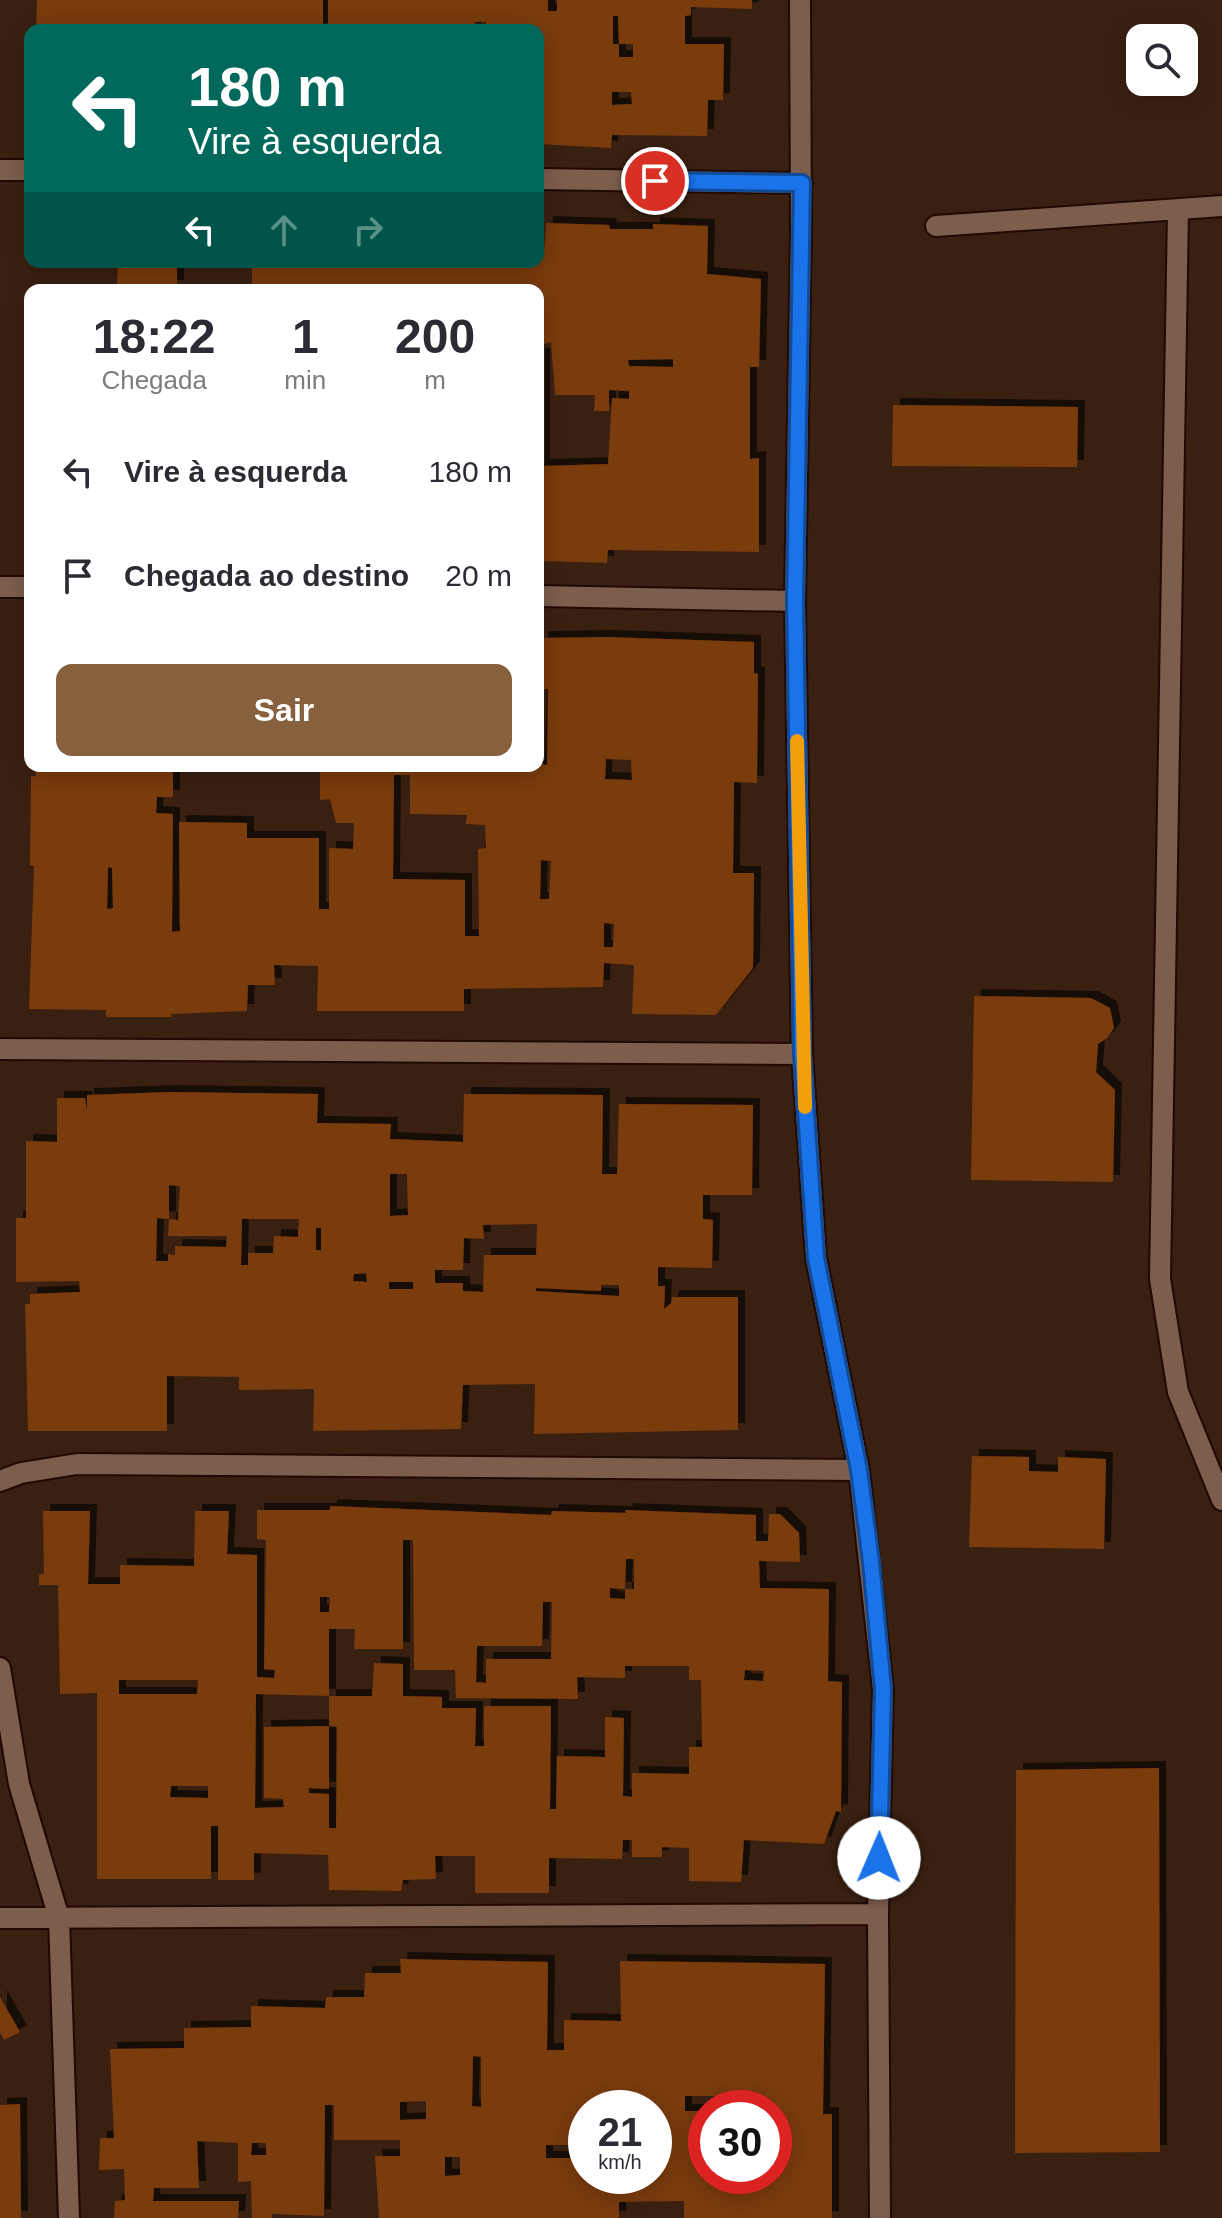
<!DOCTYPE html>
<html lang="pt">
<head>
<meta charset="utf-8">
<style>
	:root { --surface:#fff; --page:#f7f7f7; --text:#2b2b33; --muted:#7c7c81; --accent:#87603d }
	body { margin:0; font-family:Helvetica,sans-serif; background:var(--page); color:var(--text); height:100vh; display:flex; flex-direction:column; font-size:30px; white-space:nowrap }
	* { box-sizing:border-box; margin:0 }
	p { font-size:26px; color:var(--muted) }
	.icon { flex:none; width:44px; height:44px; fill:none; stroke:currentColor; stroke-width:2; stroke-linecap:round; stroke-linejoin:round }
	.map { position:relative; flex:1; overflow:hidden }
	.sheet { position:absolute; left:24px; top:284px; width:520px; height:488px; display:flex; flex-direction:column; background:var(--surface); border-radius:16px; box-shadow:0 4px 20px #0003 }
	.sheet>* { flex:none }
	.banner { position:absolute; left:24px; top:24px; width:520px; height:244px; border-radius:16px; box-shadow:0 4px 20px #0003; background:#00695c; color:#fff; overflow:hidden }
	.tools { position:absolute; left:1126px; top:24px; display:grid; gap:16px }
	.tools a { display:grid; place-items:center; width:72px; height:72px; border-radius:16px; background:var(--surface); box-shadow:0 4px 20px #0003; font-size:40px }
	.speed { position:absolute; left:568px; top:2090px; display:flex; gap:16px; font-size:40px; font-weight:700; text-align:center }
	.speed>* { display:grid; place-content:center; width:104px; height:104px; border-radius:50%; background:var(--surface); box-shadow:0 4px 20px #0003; line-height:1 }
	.speed small { font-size:20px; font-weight:400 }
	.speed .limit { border:12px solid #d22; background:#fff; color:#111 }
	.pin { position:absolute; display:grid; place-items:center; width:68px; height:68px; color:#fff; margin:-34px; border:4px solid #fff; border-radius:50%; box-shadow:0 2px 8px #0007 }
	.me { position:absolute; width:88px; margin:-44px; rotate:1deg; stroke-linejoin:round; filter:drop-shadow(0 0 6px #0008) }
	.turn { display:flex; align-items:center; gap:28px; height:168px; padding:0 32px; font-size:36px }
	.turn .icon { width:104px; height:104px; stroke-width:2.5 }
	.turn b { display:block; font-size:56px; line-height:68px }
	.lanes { display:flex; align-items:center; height:76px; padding:0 32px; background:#0003; justify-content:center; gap:40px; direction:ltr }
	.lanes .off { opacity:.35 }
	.eta { display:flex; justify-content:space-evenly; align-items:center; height:136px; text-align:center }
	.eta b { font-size:48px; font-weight:700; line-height:56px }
	.action { display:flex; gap:16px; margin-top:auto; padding:16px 32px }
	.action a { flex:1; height:92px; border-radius:16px; background:var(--accent); color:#fff; font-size:32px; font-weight:700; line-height:92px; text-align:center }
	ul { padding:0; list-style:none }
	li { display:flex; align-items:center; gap:24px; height:104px; padding:0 32px }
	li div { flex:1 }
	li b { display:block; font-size:30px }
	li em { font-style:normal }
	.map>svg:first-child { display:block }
	.building { fill:#7a3a0b; fill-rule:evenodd; filter:url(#shadow) }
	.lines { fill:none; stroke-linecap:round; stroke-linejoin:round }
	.minor-casing { stroke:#200900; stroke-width:24 }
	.minor { stroke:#7c5e4d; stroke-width:20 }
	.route-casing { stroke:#114b97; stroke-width:20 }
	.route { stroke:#1a73e8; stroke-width:14 }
	.slow { stroke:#f59e0b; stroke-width:14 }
</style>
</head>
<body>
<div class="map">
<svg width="1222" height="2218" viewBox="0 0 1222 2218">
	<defs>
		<filter id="shadow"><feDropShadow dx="7" dy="-7" stdDeviation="0" flood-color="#0009"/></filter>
	</defs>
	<rect width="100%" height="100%" fill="#3a2011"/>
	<path class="building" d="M 37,0 L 323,0 L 323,30 L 36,30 Z
		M 328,0 L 548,0 L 548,11 L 557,11 L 557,0 L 752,0 L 752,9 L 691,7 L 691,15 L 685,16 L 685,44 L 724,44 L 723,100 L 708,100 L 707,136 L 612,135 L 611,148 L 538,144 L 538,30 L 486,30 L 486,22 L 475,22 L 474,30 L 328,30 ZM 613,16 L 618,16 L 619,44 L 633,44 L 633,57 L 619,57 L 619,44 L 613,44 ZM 612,92 L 631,92 L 632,104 L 612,105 Z
		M 546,223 L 609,225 L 610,229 L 653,229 L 653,224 L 708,226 L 707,274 L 761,279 L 759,367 L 750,367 L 750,459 L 759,458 L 759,552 L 608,550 L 607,563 L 542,561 L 538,564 L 538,355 L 543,355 L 543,466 L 608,464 L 612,398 L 629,399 L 629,391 L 609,390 L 609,411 L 594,411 L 595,395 L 555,395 L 551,342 L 538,346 L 538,290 L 252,290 L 252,262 L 538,262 L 538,254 L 544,254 ZM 673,359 L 673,367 L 629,366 L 628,360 Z
		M 118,262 L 177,262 L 177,287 L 117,286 Z
		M 893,405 L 1078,407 L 1077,467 L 892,466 Z
		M 606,637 L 754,642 L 754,673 L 758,674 L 757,783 L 734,782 L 733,873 L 754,873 L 753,968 L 716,1015 L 632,1014 L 634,965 L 604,963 L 603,987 L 464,989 L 464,1011 L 317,1011 L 318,966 L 274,965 L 275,985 L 248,985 L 247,1011 L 171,1014 L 172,1017 L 106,1017 L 106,1010 L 29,1009 L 34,866 L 30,865 L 31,776 L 36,776 L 35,766 L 173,766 L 173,797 L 157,797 L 156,813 L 173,814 L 172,932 L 180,931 L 179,822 L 247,823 L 247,838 L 319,838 L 319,909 L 329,909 L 329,848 L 353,849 L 354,823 L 336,823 L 330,799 L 320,800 L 320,766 L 538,766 L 541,638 ZM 542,689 L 548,689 L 547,765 L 541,764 ZM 606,759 L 631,760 L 632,780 L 605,779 ZM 394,775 L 410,775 L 410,814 L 467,815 L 466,824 L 485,825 L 486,848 L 478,849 L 479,936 L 465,936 L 465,880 L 393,879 ZM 541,860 L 551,861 L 549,899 L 540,899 ZM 108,867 L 112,868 L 113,908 L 107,909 ZM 604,923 L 614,924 L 613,947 L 604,947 Z
		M 974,996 L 1091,998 L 1110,1008 L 1114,1028 L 1107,1038 L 1098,1044 L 1096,1072 L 1115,1090 L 1113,1182 L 971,1180 Z
		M 170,1092 L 318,1094 L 317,1123 L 391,1124 L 390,1139 L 463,1142 L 464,1094 L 603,1095 L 602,1174 L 617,1174 L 619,1104 L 753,1105 L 752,1195 L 703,1195 L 703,1219 L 713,1220 L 712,1268 L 658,1267 L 658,1286 L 665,1286 L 664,1309 L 671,1303 L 672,1297 L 738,1297 L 738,1430 L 534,1434 L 535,1384 L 463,1385 L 461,1429 L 313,1431 L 314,1389 L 239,1390 L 239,1377 L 167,1376 L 167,1431 L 28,1431 L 25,1304 L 30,1304 L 30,1294 L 80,1292 L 79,1281 L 16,1282 L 16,1218 L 26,1218 L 26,1141 L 57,1142 L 57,1098 L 85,1098 L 87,1111 L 87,1095 ZM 390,1174 L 407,1174 L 408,1215 L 390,1216 ZM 169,1185 L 180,1186 L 178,1220 L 169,1219 L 168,1236 L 227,1236 L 226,1247 L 175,1246 L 175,1255 L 168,1254 L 168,1261 L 156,1261 L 157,1218 L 169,1219 ZM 242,1219 L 299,1219 L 298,1237 L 274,1236 L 273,1253 L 248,1253 L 248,1265 L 241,1265 ZM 537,1224 L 536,1255 L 484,1255 L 483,1292 L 463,1291 L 463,1283 L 435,1283 L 435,1270 L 463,1270 L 464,1238 L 484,1239 L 483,1225 ZM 316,1228 L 321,1228 L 321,1250 L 316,1250 ZM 366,1273 L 367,1282 L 353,1281 L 354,1274 ZM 389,1282 L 413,1282 L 413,1289 L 389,1289 ZM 601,1285 L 619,1285 L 619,1296 L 536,1291 L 536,1288 L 601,1291 Z
		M 972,1456 L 1029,1457 L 1029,1471 L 1058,1472 L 1058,1457 L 1106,1459 L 1104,1549 L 969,1547 Z
		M 330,1506 L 551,1515 L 552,1511 L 626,1513 L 625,1510 L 756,1515 L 756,1541 L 768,1541 L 769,1514 L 780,1514 L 799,1533 L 800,1562 L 759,1561 L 760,1588 L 829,1589 L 828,1681 L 842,1682 L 841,1812 L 836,1811 L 824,1844 L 744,1840 L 741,1882 L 689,1881 L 689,1848 L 662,1847 L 662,1857 L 632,1857 L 632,1840 L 623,1840 L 622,1859 L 549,1858 L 549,1893 L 475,1893 L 475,1856 L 435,1856 L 436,1879 L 403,1880 L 401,1891 L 329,1890 L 328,1855 L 254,1853 L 254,1880 L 218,1880 L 218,1826 L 211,1826 L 211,1879 L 97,1879 L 97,1693 L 60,1694 L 58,1585 L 39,1585 L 39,1575 L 44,1574 L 43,1511 L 90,1511 L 88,1584 L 120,1584 L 120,1565 L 194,1566 L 195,1511 L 229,1511 L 227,1554 L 257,1555 L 257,1677 L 274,1678 L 275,1670 L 264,1669 L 266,1540 L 257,1539 L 257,1510 L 330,1510 ZM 403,1540 L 413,1540 L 414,1670 L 455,1670 L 456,1698 L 578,1699 L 577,1677 L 625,1678 L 625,1666 L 689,1666 L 689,1680 L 701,1680 L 702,1747 L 689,1747 L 689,1774 L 632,1773 L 632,1797 L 623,1796 L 624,1718 L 605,1717 L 605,1757 L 557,1756 L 556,1809 L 550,1809 L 551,1706 L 484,1706 L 484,1746 L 475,1746 L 476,1708 L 442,1708 L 442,1697 L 403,1696 L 403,1664 L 374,1663 L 372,1696 L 329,1696 L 329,1726 L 264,1727 L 264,1798 L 283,1799 L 284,1807 L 255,1808 L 256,1694 L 329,1696 L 329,1629 L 355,1629 L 354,1649 L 403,1649 ZM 626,1559 L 634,1559 L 634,1589 L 625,1589 L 625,1599 L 610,1598 L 610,1588 L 625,1589 ZM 320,1597 L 330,1597 L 329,1612 L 320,1612 ZM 543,1602 L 552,1602 L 551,1659 L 486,1659 L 486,1683 L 476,1682 L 477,1646 L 542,1646 ZM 745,1670 L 764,1671 L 763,1681 L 744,1680 ZM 119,1680 L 198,1680 L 197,1694 L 119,1694 ZM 329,1726 L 337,1727 L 336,1828 L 329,1828 L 329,1794 L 309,1793 L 309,1788 L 329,1789 ZM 171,1786 L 208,1786 L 208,1798 L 170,1797 Z
		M 1159,1768 L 1160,2152 L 1015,2153 L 1016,1770 Z
		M 400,1959 L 548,1962 L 547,2050 L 564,2050 L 564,2020 L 621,2021 L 620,1961 L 825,1964 L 823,2114 L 832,2114 L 832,2218 L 684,2218 L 684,2201 L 619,2202 L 619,2218 L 379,2218 L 375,2156 L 400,2156 L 400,2140 L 334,2140 L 334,2105 L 325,2105 L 324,2216 L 272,2214 L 272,2218 L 252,2218 L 251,2181 L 238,2182 L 238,2143 L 197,2141 L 199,2188 L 154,2188 L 153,2201 L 239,2201 L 238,2218 L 114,2218 L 115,2201 L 125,2200 L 124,2169 L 99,2170 L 100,2138 L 114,2138 L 110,2049 L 184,2048 L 184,2028 L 251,2027 L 251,2006 L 325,2008 L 326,1997 L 364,1997 L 365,1973 L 401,1973 ZM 473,2056 L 481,2057 L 481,2107 L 472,2106 ZM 685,2096 L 718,2096 L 718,2108 L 774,2108 L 774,2176 L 706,2176 L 706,2111 L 685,2111 ZM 426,2101 L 426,2119 L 400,2120 L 400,2102 ZM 586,2108 L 654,2108 L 654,2176 L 586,2176 L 586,2158 L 546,2158 L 546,2145 L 586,2145 ZM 252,2143 L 266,2143 L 266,2155 L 251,2155 ZM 445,2157 L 460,2157 L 460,2175 L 445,2176 Z
		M 0,1997 L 20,2032 L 4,2040 L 0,2033 Z
		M 20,2104 L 21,2218 L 0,2218 L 0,2105 Z"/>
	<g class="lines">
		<defs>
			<path id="minor" d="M 800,0 L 801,228 L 795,601 L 802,1054 L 816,1258 L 859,1470 L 883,1689 L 878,1914 L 880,2218
				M 0,170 L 30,170
				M 538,179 L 802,183
				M 1178,210 L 1160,1279 L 1178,1392 L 1222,1500
				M 936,226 L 1222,206
				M 0,587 L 30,587
				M 538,596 L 795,601
				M 0,1049 L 802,1054
				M 0,1481 L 21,1473 L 77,1464 L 859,1470
				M 0,1668 L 19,1784 L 59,1918 L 69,2218
				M 0,1918 L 878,1914"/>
		</defs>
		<use href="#minor" class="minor-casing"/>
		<use href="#minor" class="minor"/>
	</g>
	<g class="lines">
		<defs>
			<path id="route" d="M 655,181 L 802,183 L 795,601 L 802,1054 L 816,1258 L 859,1470 L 871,1562 L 883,1689 L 879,1858"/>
		</defs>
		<use href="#route" class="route-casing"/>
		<use href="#route" class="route"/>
		<path class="slow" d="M 797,741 L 805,1107"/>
	</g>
</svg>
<div class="tools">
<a><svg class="icon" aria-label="search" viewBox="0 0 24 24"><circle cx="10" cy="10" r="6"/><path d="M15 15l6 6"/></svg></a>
</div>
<div class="speed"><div>21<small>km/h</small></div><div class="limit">30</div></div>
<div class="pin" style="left:655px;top:181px;background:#d93025"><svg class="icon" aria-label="arrive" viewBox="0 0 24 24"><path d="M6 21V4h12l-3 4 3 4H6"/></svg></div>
<svg class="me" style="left:879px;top:1858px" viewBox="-20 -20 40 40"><circle r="19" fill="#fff"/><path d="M0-13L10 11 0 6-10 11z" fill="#1a73e8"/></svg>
<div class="banner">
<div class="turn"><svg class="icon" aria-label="left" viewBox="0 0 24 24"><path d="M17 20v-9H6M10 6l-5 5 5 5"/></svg><div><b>180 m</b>Vire à esquerda</div></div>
<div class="lanes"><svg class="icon" aria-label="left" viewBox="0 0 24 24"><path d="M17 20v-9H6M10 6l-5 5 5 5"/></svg><svg class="icon off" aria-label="ahead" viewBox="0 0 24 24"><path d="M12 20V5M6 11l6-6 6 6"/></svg><svg class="icon off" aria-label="right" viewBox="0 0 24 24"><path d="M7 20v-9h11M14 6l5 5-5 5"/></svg></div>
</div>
<section class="sheet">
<div class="eta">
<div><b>18:22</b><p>Chegada</p></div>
<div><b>1</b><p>min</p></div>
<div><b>200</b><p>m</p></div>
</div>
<ul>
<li><svg class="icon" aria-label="left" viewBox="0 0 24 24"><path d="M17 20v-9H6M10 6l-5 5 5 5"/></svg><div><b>Vire à esquerda</b></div><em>180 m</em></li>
<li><svg class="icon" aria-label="arrive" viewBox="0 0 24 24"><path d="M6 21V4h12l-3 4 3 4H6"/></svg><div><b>Chegada ao destino</b></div><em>20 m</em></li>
</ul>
<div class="action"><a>Sair</a></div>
</section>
</div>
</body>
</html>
